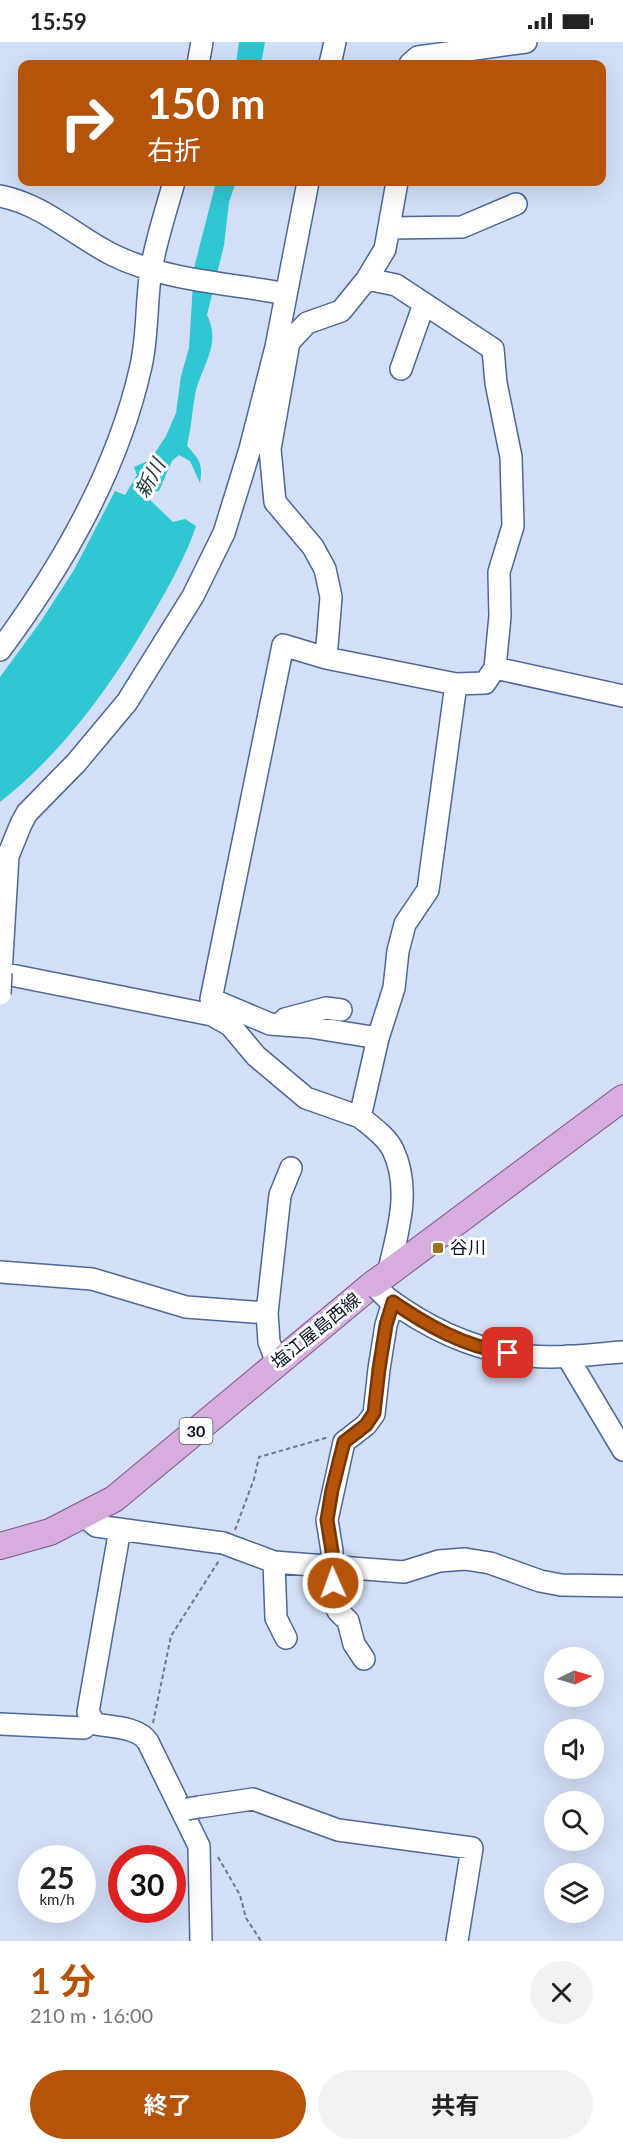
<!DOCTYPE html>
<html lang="ja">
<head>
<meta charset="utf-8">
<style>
	:root { --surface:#fff; --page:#f2f2f2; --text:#222; --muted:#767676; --accent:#b45309 }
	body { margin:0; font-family:Lato,"Noto Sans JP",sans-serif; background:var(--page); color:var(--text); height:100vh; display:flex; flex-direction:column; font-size:22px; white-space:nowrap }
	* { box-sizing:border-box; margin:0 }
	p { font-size:20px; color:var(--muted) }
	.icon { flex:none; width:33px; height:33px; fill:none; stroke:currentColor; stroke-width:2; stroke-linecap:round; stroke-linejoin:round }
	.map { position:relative; height:1899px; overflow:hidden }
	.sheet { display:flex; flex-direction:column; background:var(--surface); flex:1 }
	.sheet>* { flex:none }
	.hud { position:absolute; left:18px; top:18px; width:588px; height:126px; border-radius:12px; box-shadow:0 6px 24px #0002; background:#b45309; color:#fff; overflow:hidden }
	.needle { width:39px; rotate:85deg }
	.controls { position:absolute; left:544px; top:1605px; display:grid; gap:12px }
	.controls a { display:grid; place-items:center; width:60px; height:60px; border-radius:50%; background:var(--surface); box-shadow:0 6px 24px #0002; font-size:30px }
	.speed { position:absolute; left:18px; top:1803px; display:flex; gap:12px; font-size:30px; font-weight:700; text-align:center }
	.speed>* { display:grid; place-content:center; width:78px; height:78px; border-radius:50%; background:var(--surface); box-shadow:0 6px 24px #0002; line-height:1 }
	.speed small { font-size:15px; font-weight:400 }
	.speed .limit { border:9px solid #d22; background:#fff; color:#111 }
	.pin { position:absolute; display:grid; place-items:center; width:51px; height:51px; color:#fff; margin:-26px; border-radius:12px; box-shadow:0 3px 9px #0006 }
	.me { position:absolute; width:66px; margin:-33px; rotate:358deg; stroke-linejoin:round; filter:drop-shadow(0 0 4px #0008) }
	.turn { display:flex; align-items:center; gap:21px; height:126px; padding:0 30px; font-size:27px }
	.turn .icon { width:78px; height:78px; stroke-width:2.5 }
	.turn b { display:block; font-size:42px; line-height:51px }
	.round { display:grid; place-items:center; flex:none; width:63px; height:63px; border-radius:32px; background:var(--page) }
	.summary { display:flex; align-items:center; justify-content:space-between; height:102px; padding:0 30px }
	h1 { font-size:36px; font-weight:700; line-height:45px; color:var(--accent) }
	.action { display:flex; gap:12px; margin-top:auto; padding:12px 30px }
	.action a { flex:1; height:69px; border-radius:36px; background:var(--accent); color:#fff; font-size:24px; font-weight:700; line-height:69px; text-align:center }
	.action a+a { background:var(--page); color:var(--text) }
	.status { display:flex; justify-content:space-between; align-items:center; height:42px; padding:0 30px; background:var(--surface); direction:ltr }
	.status svg { height:16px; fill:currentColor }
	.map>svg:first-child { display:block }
	.water { fill:#2fc7d2 }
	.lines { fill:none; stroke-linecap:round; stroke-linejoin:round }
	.minor-casing { stroke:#4c6798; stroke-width:24 }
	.major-casing { stroke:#7d548e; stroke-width:28 }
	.path { stroke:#6c788d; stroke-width:2; stroke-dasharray:4.5 3; stroke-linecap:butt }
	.minor { stroke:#fff; stroke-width:21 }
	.major { stroke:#d7addd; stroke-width:26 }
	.minor-bridge-casing { stroke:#4c6798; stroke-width:24; stroke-linecap:butt }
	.major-bridge-casing { stroke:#7d548e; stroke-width:28; stroke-linecap:butt }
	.minor-bridge { stroke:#fff; stroke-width:21 }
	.major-bridge { stroke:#d7addd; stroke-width:26 }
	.route-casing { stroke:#753606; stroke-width:15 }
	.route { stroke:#b45309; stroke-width:10 }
	.poi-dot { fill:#9a741f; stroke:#fff; stroke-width:2 }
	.labels { text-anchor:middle; stroke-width:6; stroke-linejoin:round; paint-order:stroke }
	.shield { fill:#fff; stroke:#535a68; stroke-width:1.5 }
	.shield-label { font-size:16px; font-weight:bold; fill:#091427 }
	.poi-label { font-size:18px; fill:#091427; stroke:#fff; text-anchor:start }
	.street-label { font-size:18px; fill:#091427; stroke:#fff }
	.water-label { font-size:20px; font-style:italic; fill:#1f3739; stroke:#fff }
</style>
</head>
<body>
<div class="status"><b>15:59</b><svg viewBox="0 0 49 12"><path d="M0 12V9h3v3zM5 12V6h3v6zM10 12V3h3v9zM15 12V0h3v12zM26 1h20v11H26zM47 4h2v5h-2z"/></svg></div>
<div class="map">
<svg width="623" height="1899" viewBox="0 0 623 1899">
	<rect width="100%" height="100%" fill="#d2dff6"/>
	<path class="water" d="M 239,0 L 265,0 L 261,22 L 236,22 Z
		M 216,140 L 236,140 L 229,160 L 224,203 L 207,273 C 222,303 201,324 195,353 C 192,370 191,387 187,404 C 200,418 203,422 200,441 L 190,419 L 179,413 L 172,419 L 159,449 L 151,450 L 149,457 L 173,480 L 185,477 L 196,484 C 186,514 170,542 154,570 C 113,641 65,709 0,760 L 0,635 L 41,579 L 74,528 L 115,449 L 125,453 L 137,433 L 134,425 L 150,418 L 166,394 L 176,371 L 181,334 L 189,306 L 194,226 Z"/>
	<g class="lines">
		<defs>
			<path id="minor" d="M 198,22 L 202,0
				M 330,22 L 335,0
				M 410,22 L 418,15 L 526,0
				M 308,140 L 276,305 L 250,407 L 224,491 L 193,554 L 127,660 L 76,721 L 27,771 L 21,782 L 8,814 L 1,931 L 212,973 L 230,983 L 256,1014 L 306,1056 L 360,1075
				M 397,140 L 385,207 L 367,237 L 396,243 L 493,307 L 496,341 L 511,415 L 513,484 L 499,530 L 500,574 L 495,626 L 623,654
				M 0,154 C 43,162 75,194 113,213 C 166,239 229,241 286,252
				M 389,186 L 462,185 L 516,162
				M 367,237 L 341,269 L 307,281 L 289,300 L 270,407 L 275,460 L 313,505 L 325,527 L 331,555 L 326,616 L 456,642 L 485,641 L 495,626
				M 401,327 L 424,262
				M 0,608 C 63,523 118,428 141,324 C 148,293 146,260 151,228 C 156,198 166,169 174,140
				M 326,616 L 283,603 L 211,957 L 270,982 L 310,985 L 378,996
				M 285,977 L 326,966 L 341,968
				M 0,1230 L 92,1237 L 186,1265 L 267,1271
				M 388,1232 C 397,1192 412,1148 393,1108 C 387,1095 371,1084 360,1075 L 378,996 L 394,946 L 398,909 L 405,882 L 428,848 L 456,642
				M 387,1256 C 429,1287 477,1310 530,1314 C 561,1317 592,1312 623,1310
				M 567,1314 L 623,1408
				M 277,1321 L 269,1300 L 267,1271 L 280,1153 L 291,1126
				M 84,1474 L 96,1484 L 223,1501
				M 120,1487 L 88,1670 L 95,1682 C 111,1685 139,1685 148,1700 L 199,1804 L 201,1899
				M 239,1507 L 274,1520 L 404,1530 L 439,1519 L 465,1517 L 490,1521 L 540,1539 L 561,1543 L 623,1544
				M 274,1520 L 276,1576 L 286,1596
				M 364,1617 L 354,1602 L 348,1579 L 338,1569 L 333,1556 L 332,1509 L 327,1478 L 344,1400 L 366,1383 L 374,1372 L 379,1327 L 386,1283 L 393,1260
				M 0,1682 L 84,1686 L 91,1677
				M 199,1765 L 253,1757 L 338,1788 L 472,1806 L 457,1899"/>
			<path id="major" d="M 383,1235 L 623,1056
				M 0,1504 L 50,1490 L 114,1457 L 373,1242"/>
		</defs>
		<use href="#minor" class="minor-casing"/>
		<use href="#major" class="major-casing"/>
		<path class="path" d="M 235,1488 L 254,1437 L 259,1415 L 329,1395
			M 153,1681 L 171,1594 L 220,1517
			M 218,1815 L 240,1853 L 246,1876 L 261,1899"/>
		<use href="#minor" class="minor"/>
		<use href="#major" class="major"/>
		<defs>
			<path id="minor-bridge" d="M 0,952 L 1,931
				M 373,1242 L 387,1256
				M 223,1501 L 239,1507
				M 187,1767 L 199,1765"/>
			<path id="major-bridge" d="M 373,1242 L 383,1235"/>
		</defs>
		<use href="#minor-bridge" class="minor-bridge-casing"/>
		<use href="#major-bridge" class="major-bridge-casing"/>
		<use href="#minor-bridge" class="minor-bridge"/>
		<use href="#major-bridge" class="major-bridge"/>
	</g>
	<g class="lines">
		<defs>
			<path id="route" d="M 333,1541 L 332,1509 L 327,1478 L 332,1448 L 344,1400 L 366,1383 L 374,1371 L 379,1327 L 386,1283 L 393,1260 C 428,1284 465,1305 508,1311"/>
		</defs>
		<use href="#route" class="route-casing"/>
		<use href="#route" class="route"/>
	</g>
	<rect class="poi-dot" x="432" y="1200" width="12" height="12" rx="3"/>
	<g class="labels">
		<rect class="shield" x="179.5" y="1376" width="33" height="26" rx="4.5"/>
		<g class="shield-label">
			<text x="196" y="1395">30</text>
		</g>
		<g class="poi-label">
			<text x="450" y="1212">谷川</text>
		</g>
		<g class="street-label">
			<text transform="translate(316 1289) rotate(-39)" y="6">塩江屋島西線</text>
		</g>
		<g class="water-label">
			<text transform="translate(150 436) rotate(-61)" y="7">新川</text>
		</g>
	</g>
</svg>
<div class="controls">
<a><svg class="needle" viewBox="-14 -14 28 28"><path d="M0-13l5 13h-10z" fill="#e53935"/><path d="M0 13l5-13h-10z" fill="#767676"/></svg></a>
<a><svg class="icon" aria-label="sound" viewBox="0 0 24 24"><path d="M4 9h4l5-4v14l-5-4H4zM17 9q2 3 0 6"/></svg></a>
<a><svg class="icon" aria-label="search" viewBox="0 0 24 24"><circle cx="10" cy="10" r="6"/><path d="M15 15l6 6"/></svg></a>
<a><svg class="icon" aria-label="layers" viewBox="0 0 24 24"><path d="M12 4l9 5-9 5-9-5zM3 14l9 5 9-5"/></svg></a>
</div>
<div class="speed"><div>25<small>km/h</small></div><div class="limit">30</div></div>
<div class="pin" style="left:508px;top:1311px;background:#d93025"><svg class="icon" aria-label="arrive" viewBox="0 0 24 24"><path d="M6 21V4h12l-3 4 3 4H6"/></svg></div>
<svg class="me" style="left:333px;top:1541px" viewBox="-20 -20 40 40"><circle r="17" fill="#b45309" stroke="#fff" stroke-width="3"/><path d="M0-11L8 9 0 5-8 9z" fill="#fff"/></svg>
<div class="hud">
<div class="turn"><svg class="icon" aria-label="right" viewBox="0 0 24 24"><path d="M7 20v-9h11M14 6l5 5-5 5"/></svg><div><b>150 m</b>右折</div></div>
</div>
</div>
<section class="sheet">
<div class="summary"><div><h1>1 分</h1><p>210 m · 16:00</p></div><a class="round"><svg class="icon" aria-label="close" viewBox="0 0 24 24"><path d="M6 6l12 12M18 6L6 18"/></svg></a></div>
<div class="action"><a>終了</a><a>共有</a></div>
</section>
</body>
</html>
